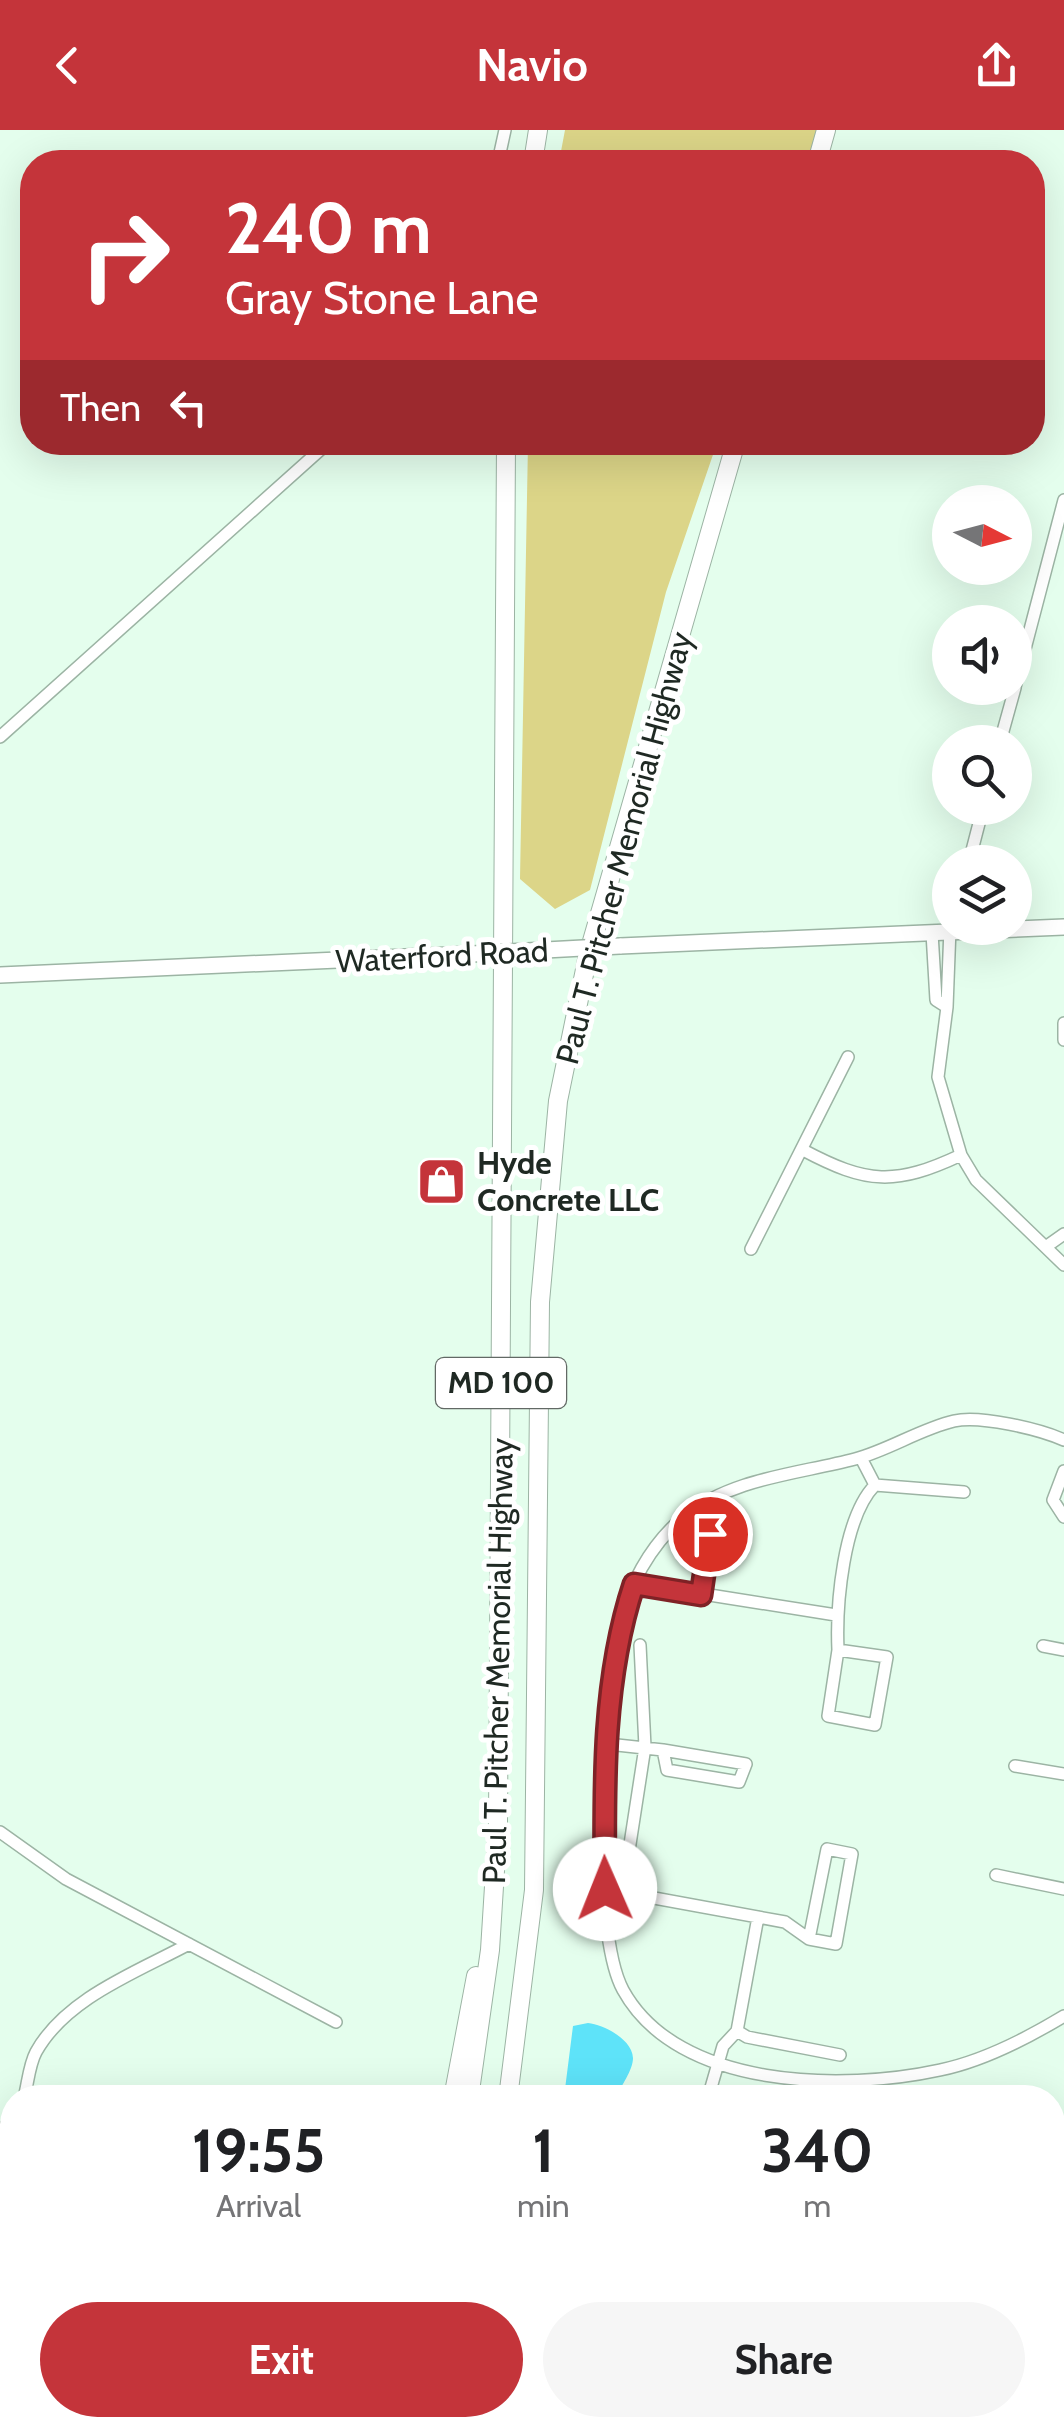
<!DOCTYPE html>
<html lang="en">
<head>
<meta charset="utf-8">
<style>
	:root { --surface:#fff; --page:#f6f6f6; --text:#202124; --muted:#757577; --accent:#c4343a }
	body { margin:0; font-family:Cabin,sans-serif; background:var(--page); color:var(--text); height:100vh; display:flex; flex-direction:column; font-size:38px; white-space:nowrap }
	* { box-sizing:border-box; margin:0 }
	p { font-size:32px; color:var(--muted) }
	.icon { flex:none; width:55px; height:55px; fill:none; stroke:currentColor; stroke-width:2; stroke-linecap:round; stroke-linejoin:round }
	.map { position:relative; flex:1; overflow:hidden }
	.drawer { position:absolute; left:0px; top:1955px; width:1065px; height:352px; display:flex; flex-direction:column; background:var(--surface); border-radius:40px 40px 0 0; box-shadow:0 10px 40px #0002 }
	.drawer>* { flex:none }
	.banner { position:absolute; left:20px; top:20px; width:1025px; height:305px; border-radius:40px; box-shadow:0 10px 40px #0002; background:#c4343a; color:#fff; overflow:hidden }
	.needle { width:65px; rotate:96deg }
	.buttons { position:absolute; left:932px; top:355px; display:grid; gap:20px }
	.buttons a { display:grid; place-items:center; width:100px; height:100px; border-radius:50%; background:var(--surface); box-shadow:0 10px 40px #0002; font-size:50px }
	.pin { position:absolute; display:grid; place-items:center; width:85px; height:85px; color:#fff; margin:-42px; border:5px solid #fff; border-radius:50%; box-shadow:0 2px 10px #0007 }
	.me { position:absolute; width:110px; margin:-55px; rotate:359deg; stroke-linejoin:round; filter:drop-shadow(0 0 8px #0008) }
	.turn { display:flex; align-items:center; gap:35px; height:210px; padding:0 40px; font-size:45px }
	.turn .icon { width:130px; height:130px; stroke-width:2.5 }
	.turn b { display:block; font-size:70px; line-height:85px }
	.then { display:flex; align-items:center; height:95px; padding:0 40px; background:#0003; gap:20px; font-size:38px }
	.eta { display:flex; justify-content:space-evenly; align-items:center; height:170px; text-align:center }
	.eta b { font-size:60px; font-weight:800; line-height:70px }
	.action { display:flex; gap:20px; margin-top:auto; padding:20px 40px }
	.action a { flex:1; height:115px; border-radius:60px; background:var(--accent); color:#fff; font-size:40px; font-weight:800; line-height:115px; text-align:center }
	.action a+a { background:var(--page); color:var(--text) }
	header { display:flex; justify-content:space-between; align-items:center; height:130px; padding:0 40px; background:var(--accent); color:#fff; font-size:45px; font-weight:800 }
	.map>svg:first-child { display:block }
	.green { fill:#dcd588 }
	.water { fill:#5ee3f9 }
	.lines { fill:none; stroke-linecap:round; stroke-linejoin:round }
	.minor-casing { stroke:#9cb4a4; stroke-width:14 }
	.major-casing { stroke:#9cb4a4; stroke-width:18 }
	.highway-casing { stroke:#9cb4a4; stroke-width:20 }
	.minor { stroke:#fff; stroke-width:11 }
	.major { stroke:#fff; stroke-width:15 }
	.highway { stroke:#fff; stroke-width:18 }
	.minor-bridge-casing { stroke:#9cb4a4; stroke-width:14; stroke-linecap:butt }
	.major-bridge-casing { stroke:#9cb4a4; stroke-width:18; stroke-linecap:butt }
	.minor-bridge { stroke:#fff; stroke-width:11 }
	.major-bridge { stroke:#fff; stroke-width:15 }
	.route-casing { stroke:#7f2226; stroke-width:25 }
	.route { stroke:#c4343a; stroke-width:18 }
	.labels { text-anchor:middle; stroke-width:10; stroke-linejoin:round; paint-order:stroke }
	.shield { fill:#fff; stroke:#626965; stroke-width:2.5 }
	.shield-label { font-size:30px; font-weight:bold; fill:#1f2923 }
	.street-label { font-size:32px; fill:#1f2923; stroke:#fff }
	.poi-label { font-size:32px; font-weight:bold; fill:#1f2923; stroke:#fff; text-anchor:start }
</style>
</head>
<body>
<header><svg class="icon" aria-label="back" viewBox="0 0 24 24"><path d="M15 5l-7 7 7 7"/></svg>Navio<svg class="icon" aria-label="share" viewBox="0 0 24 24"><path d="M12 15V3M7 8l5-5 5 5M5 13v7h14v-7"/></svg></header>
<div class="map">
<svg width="1064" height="2306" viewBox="0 0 1064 2306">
	<rect width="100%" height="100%" fill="#e4feed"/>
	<path class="green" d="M 565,0 L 823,0 L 812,32 L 559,32 Z
		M 528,313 L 717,313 L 666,462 L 590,760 L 555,779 L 520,749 Z"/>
	<path class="water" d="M 588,1893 C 604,1895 632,1909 633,1928 C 633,1940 621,1957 615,1967 L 564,1967 L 573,1896 Z"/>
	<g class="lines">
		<defs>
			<path id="minor" d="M 498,32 L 505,0
				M 1015,557 L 1064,370
				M 0,607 L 329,312
				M 1000,612 L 1015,558
				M 969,732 L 983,678
				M 950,798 L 947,877 L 938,947 L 961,1025 L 976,1050 L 1064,1135
				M 932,803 L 936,870 L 947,877
				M 1064,893 L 1064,910
				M 803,1020 C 867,1054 895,1056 961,1025
				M 1047,1116 L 1064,1104
				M 751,1119 L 848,927
				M 1064,1310 C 1039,1299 980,1285 954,1291 C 920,1299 889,1320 855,1329 C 798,1344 732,1348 685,1386 C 651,1413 626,1459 618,1501 C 603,1574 590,1799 623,1860 C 678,1960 844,1961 940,1940 C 984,1931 1026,1909 1064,1886
				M 1064,1341 L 1053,1370 L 1064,1387
				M 875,1355 L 964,1362
				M 634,1453 L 836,1485
				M 701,1465 L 710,1404
				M 1043,1516 L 1064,1520
				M 838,1520 L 887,1527 L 875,1595 L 828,1586 Z
				M 838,1520 C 836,1475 843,1388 875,1355 L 861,1328
				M 608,1614 L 663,1620
				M 663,1620 L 746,1634 L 739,1652 L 667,1640 Z
				M 1015,1636 L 1064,1644
				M 0,1702 L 66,1749 L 336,1892
				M 827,1719 L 852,1724 L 836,1814 L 809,1809 Z
				M 626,1740 L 645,1617 L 640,1515
				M 996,1745 L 1064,1759
				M 605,1759 L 785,1792 L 809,1809
				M 737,1901 L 747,1907 L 840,1925
				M 24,1968 C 28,1953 29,1935 36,1922 C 66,1868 137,1842 189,1814
				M 708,1968 L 723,1916 L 737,1901 L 758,1787
				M 0,2003 L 12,1988
				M 0,2184 L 12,2187
				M 1052,2224 L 1064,2186
				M 1052,2244 L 1064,2248
				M 815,2295 L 818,2306
				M 291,2306 L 295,2295
				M 867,2306 L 867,2295"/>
			<path id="major" d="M 620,816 L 1064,797
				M 0,845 L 472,824"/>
			<path id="highway" d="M 533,32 L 538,0
				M 817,32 L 826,0
				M 453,1968 L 476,1846
				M 469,1968 L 490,1820 L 498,1693 L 506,312
				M 508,1968 L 534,1760 L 540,1172 L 558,971 L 588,825 L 736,312
				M 537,2295 L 541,2306
				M 429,2306 L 431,2295"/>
		</defs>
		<use href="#minor" class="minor-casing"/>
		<use href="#major" class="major-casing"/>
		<use href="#highway" class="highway-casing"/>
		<use href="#minor" class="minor"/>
		<use href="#major" class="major"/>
		<use href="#highway" class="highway"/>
		<defs>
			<path id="minor-bridge" d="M 364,2295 L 401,2306"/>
			<path id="major-bridge" d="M 472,824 L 620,816"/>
		</defs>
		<use href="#minor-bridge" class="minor-bridge-casing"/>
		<use href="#major-bridge" class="major-bridge-casing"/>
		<use href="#minor-bridge" class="minor-bridge"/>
		<use href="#major-bridge" class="major-bridge"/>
	</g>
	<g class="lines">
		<defs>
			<path id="route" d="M 605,1759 C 604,1658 602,1550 634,1454 L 701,1465 L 710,1404"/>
		</defs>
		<use href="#route" class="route-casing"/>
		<use href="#route" class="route"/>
	</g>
	<defs>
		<symbol id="shop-square" viewBox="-11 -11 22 22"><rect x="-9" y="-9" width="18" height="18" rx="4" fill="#c4343a" stroke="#fff"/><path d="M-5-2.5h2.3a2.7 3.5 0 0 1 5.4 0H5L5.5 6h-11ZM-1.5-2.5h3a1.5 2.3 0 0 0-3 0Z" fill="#fff"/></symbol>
	</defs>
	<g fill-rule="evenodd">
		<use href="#shop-square" x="414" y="1024" width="55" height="55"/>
	</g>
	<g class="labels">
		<rect class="shield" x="436" y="1228" width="130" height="50" rx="8"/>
		<g class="shield-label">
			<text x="501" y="1263">MD 100</text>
		</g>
		<g class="street-label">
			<text transform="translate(624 718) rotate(-75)" y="11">Paul T. Pitcher Memorial Highway</text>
			<text transform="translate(442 826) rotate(-3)" y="11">Waterford Road</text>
			<text transform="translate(498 1531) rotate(-89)" y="11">Paul T. Pitcher Memorial Highway</text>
		</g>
		<g class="poi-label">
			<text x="477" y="1044">Hyde<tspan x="477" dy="37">Concrete LLC</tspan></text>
		</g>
	</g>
</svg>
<div class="buttons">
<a><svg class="needle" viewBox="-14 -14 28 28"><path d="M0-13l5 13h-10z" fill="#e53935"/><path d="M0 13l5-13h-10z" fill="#757577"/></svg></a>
<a><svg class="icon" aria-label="sound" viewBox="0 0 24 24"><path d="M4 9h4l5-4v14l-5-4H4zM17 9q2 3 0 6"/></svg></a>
<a><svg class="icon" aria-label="search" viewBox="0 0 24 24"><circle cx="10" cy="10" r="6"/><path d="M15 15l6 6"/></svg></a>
<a><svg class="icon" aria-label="layers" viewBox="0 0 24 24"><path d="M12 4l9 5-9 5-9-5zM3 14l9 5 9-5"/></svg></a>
</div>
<div class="pin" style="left:710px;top:1404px;background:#d93025"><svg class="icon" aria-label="arrive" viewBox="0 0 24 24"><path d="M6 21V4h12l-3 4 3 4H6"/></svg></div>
<svg class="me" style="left:605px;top:1759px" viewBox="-20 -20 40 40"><circle r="19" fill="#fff"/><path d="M0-13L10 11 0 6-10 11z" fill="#c4343a"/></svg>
<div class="banner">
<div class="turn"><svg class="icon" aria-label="right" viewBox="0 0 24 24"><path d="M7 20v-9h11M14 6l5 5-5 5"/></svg><div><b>240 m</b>Gray Stone Lane</div></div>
<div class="then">Then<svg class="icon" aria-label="left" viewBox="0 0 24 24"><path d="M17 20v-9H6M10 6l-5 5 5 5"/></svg></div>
</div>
<section class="drawer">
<div class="eta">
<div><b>19:55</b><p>Arrival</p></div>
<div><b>1</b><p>min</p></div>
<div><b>340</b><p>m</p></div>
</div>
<div class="action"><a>Exit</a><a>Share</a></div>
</section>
</div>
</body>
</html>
